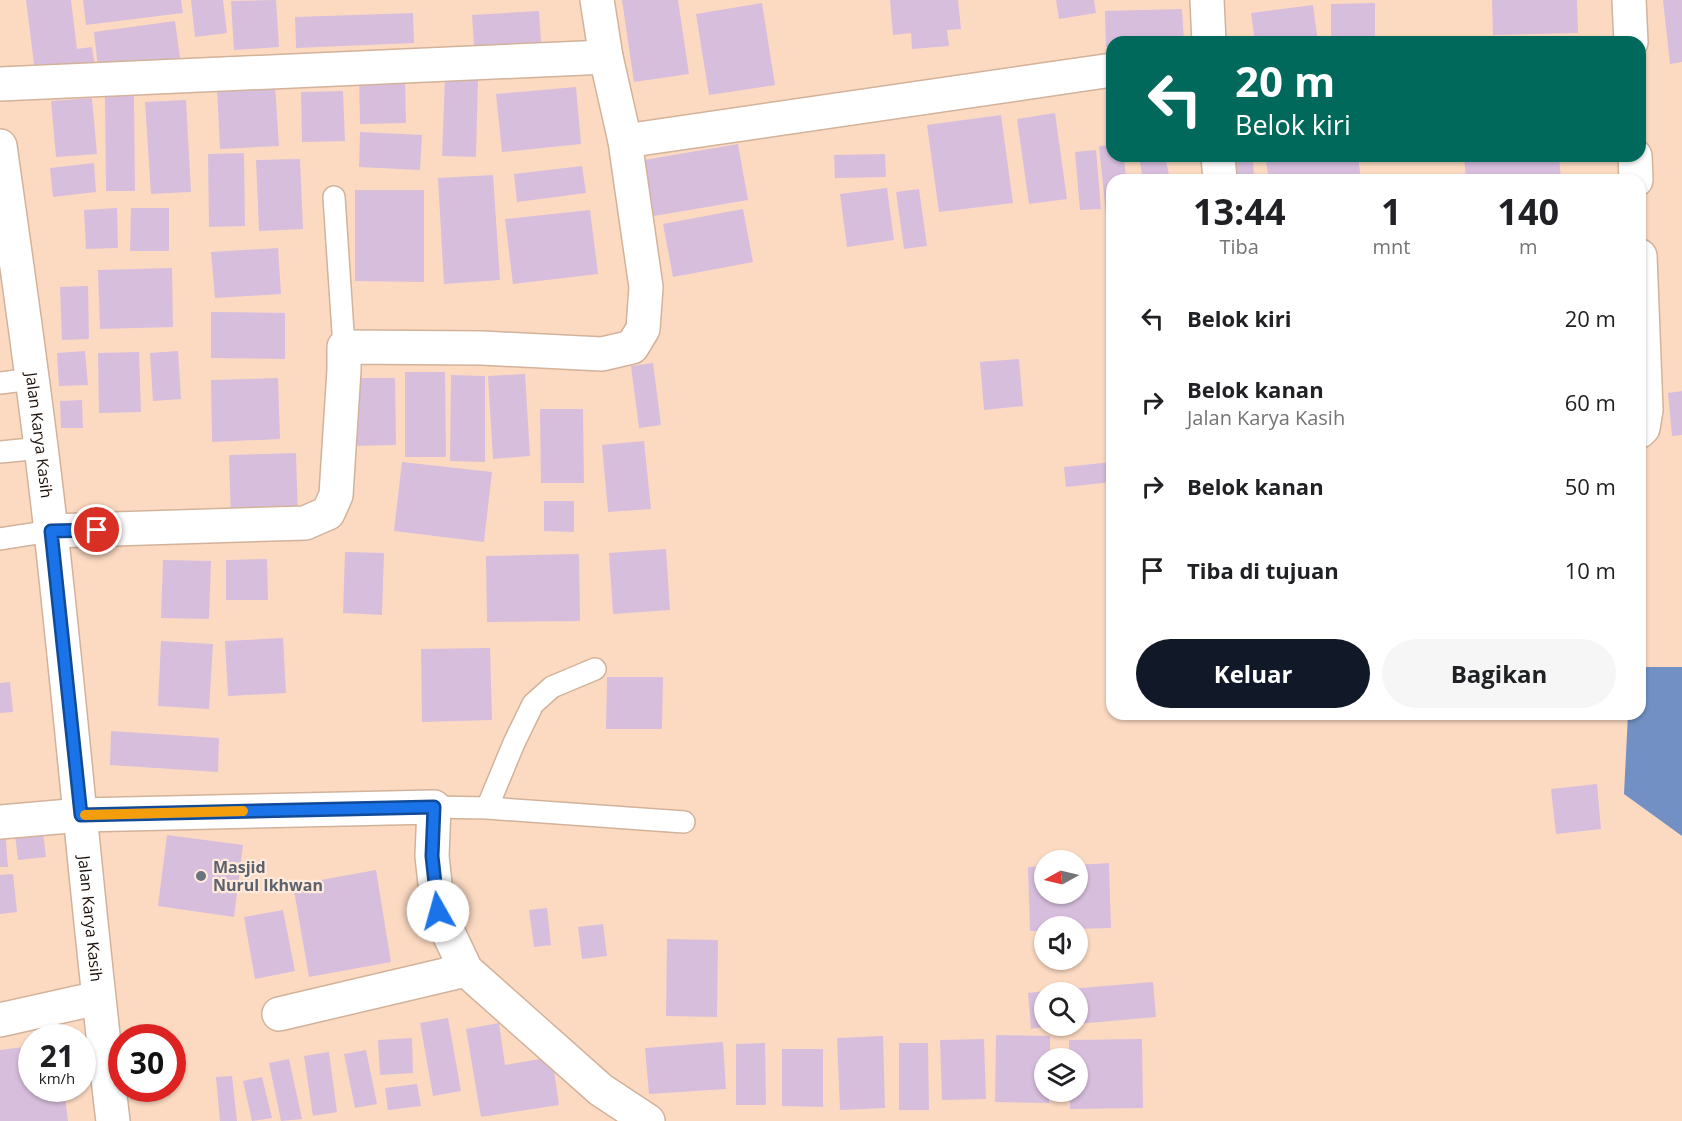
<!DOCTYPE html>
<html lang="id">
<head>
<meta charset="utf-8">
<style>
	:root { --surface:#fff; --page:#f6f6f6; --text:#202124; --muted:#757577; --accent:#111827 }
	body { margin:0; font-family:"Open Sans",sans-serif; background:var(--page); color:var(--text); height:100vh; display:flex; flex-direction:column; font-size:22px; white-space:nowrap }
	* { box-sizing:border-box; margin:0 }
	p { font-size:20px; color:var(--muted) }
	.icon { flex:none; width:33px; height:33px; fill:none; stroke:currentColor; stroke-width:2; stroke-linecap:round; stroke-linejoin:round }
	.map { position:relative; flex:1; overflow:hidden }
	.details { position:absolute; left:1106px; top:174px; width:540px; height:546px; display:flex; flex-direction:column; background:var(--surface); border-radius:18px; box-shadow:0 2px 4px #0004 }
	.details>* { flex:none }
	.hud { position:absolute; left:1106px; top:36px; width:540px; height:126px; border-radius:18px; box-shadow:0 2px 4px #0004; background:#00695c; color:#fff; overflow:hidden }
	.needle { width:39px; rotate:262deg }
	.tools { position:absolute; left:1034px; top:850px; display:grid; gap:12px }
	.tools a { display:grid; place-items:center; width:54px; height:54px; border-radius:50%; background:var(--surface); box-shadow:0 2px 4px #0004; font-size:30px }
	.speed { position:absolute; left:18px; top:1024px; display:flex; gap:12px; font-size:30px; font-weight:700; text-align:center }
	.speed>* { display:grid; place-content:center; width:78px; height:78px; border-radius:50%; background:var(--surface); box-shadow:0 2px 4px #0004; line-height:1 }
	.speed small { font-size:15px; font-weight:400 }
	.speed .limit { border:9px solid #d22; background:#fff; color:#111 }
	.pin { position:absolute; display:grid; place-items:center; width:51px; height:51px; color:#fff; margin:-26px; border:3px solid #fff; border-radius:50%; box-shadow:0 2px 6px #0007 }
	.me { position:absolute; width:66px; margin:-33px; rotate:353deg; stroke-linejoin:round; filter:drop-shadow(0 0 4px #0008) }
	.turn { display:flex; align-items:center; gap:21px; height:126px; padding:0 30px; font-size:27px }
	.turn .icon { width:78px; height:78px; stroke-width:2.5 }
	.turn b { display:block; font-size:42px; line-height:51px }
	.eta { display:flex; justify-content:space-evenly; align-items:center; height:102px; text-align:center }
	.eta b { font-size:36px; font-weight:700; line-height:42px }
	.button { display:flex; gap:12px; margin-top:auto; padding:12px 30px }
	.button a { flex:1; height:69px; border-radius:36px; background:var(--accent); color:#fff; font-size:24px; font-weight:700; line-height:69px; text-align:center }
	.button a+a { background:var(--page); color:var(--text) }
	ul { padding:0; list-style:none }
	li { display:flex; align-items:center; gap:18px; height:84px; padding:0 30px }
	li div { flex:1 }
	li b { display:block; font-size:22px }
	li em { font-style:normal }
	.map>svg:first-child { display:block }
	.water { fill:#7390c4 }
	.building { fill:#d7bedd }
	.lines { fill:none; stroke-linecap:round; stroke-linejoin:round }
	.service-casing { stroke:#d2b29a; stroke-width:24 }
	.minor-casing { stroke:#d2b29a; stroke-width:36 }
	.service { stroke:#fff; stroke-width:21 }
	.minor { stroke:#fff; stroke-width:33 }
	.route-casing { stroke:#114b97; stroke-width:15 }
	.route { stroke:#1a73e8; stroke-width:10 }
	.slow { stroke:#f59e0b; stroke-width:10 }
	.worship-dot { fill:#6b7280; stroke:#ffeadc; stroke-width:2 }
	.labels { text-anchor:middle; stroke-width:4.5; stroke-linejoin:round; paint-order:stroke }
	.street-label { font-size:16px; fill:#1c1008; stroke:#ffeadc }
	.worship-label { font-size:16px; font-weight:bold; fill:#5b616d; stroke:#ffeadc; text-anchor:start }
</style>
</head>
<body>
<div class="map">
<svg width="1682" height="1121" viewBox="0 0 1682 1121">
	<rect width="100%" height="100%" fill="#fcdac2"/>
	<path class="water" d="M 1640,667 L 1682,667 L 1682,836 L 1624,794 L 1628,714 L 1640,714 Z"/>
	<path class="building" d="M 26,0 L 71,0 L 77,49 L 92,47 L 96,73 L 36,80 Z
		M 83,0 L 181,0 L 183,13 L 86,25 Z
		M 191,0 L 223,0 L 227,33 L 195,37 Z
		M 276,0 L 279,47 L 234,50 L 231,1 Z
		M 622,0 L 678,0 L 689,74 L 634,82 Z
		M 890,0 L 958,0 L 961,29 L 947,30 L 949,46 L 912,49 L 911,33 L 893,35 Z
		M 1056,0 L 1094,0 L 1096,13 L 1059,19 Z
		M 1492,0 L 1577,0 L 1578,33 L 1493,35 Z
		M 1663,0 L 1682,0 L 1682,62 L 1670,64 Z
		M 762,3 L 775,85 L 709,95 L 696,14 Z
		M 1375,3 L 1375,40 L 1331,40 L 1331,4 Z
		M 1313,5 L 1318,42 L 1255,42 L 1251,13 Z
		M 1182,9 L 1184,42 L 1112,42 L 1112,47 L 1106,47 L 1105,11 Z
		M 539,11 L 542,56 L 475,61 L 472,15 Z
		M 413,13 L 414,43 L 296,48 L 295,17 Z
		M 175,21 L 180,58 L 98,68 L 94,32 Z
		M 445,76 L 478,78 L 476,157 L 442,156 Z
		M 405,77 L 406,123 L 360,124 L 359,79 Z
		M 275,85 L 279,146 L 220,149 L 217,88 Z
		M 576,87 L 581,144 L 502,152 L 496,94 Z
		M 343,91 L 345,141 L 302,142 L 301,92 Z
		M 105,96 L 134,96 L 135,191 L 106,191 Z
		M 92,98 L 97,154 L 56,157 L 51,101 Z
		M 186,100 L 191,192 L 151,194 L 145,102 Z
		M 1055,113 L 1067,199 L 1029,204 L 1017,119 Z
		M 1001,115 L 1013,203 L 939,212 L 927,125 Z
		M 360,132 L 422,135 L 420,170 L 359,167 Z
		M 738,144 L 748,200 L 648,217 L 638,161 Z
		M 1112,145 L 1112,156 L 1124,156 L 1126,180 L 1112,180 L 1112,213 L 1106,214 L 1099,146 Z
		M 1096,150 L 1101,209 L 1080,210 L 1075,152 Z
		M 244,153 L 245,226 L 209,227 L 208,154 Z
		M 885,154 L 886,177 L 835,178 L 834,155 Z
		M 1139,156 L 1165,156 L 1170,180 L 1143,180 Z
		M 1233,156 L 1253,156 L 1254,180 L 1234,180 Z
		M 1265,156 L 1358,156 L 1361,180 L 1269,180 Z
		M 1464,156 L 1559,156 L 1561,180 L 1466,180 Z
		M 300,159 L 303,229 L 259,231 L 256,160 Z
		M 94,163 L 96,192 L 53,197 L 50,168 Z
		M 582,166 L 586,193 L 517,202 L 514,174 Z
		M 493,175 L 500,280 L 444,284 L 438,178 Z
		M 887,188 L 894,240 L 847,247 L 840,194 Z
		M 919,189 L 927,246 L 904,249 L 896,192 Z
		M 355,190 L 424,190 L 424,282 L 355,281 Z
		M 117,208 L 118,248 L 86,249 L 84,210 Z
		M 131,208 L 169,208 L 169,251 L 130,251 Z
		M 743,209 L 753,262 L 673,277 L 663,224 Z
		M 590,210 L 598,274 L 513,284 L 505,219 Z
		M 278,248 L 281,294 L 215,298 L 211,252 Z
		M 172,268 L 173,327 L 100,329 L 98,270 Z
		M 88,286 L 89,339 L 62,340 L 60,287 Z
		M 211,312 L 285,313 L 285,359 L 211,358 Z
		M 85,351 L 88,385 L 59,386 L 57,353 Z
		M 178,351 L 181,399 L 153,401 L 150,353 Z
		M 139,352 L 141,412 L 99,413 L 98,353 Z
		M 1019,359 L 1023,406 L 984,410 L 980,362 Z
		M 653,363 L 661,425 L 639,428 L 631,366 Z
		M 405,372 L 445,372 L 446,457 L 405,457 Z
		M 525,374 L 530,456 L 493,459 L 488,376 Z
		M 451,375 L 485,376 L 485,462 L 450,461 Z
		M 278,378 L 280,439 L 212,442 L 211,380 Z
		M 348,378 L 395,378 L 396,445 L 349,446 Z
		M 1682,391 L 1682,435 L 1672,436 L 1668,393 Z
		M 82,400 L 83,428 L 61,428 L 60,401 Z
		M 540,409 L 583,409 L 584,483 L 541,483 Z
		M 644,441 L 651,509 L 608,512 L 602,445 Z
		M 296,453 L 298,516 L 231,518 L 229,455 Z
		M 402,462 L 492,472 L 484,542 L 394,531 Z
		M 1112,462 L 1112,482 L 1066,487 L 1064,467 Z
		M 544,501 L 574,501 L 574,532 L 544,531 Z
		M 666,549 L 670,610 L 613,614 L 609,553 Z
		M 345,552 L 384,553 L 382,615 L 343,613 Z
		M 579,554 L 580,621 L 487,622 L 486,556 Z
		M 267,559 L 268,600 L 226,600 L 226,560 Z
		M 163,560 L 211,561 L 209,619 L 161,618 Z
		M 283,638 L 286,693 L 228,696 L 225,641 Z
		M 161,641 L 213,644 L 209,709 L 158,706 Z
		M 490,648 L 492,720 L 422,722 L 421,649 Z
		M 607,677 L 663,677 L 662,729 L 606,729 Z
		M 10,682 L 13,712 L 0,713 L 0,683 Z
		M 111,731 L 219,738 L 218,772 L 110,765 Z
		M 1597,784 L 1601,829 L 1556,834 L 1551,789 Z
		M 0,829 L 5,829 L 8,867 L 0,867 Z
		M 43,832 L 46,857 L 18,860 L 15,835 Z
		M 167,835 L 243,845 L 234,917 L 158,906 Z
		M 1109,863 L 1111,928 L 1077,929 L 1077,927 L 1044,927 L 1044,931 L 1030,931 L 1028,867 L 1044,866 L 1044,894 L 1077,894 L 1077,865 Z
		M 376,870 L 391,962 L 309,977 L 293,885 Z
		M 13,874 L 17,912 L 0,914 L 0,875 Z
		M 547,908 L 551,945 L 534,947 L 529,910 Z
		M 283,910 L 295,971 L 255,979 L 244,917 Z
		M 603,924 L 607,956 L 582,959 L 578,927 Z
		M 667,939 L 718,940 L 717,1017 L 666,1016 Z
		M 1153,982 L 1156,1017 L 1077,1024 L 1077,993 L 1044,993 L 1044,991 Z
		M 1044,991 L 1044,1027 L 1031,1029 L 1028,993 Z
		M 448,1018 L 461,1091 L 433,1096 L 420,1023 Z
		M 499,1023 L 505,1065 L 552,1057 L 559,1105 L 481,1117 L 466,1029 Z
		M 996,1035 L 1050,1036 L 1050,1059 L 1044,1059 L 1044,1092 L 1049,1092 L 1049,1103 L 995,1102 Z
		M 883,1036 L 885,1108 L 840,1110 L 837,1038 Z
		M 412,1038 L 413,1073 L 380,1075 L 378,1040 Z
		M 984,1039 L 986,1099 L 942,1100 L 940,1040 Z
		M 1142,1039 L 1143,1108 L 1070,1109 L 1070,1092 L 1077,1092 L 1077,1059 L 1069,1059 L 1069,1040 Z
		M 723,1042 L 726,1089 L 649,1094 L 645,1048 Z
		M 765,1043 L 766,1105 L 736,1105 L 736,1044 Z
		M 899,1043 L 928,1043 L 929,1110 L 899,1110 Z
		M 32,1046 L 32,1089 L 64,1089 L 68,1121 L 0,1121 L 0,1050 Z
		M 782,1049 L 823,1049 L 823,1107 L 782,1106 Z
		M 366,1050 L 377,1104 L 355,1108 L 344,1054 Z
		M 329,1052 L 337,1112 L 313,1116 L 304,1056 Z
		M 289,1059 L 302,1119 L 281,1121 L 269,1063 Z
		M 232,1076 L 237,1121 L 220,1121 L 216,1077 Z
		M 262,1077 L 272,1118 L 252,1121 L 243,1081 Z
		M 417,1084 L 421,1106 L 388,1110 L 385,1088 Z"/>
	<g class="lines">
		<defs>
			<path id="service" d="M 334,197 L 344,347
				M 0,383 L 32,379
				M 0,452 L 41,448
				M 0,539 L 51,531
				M 434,807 L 487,808 L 684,822
				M 487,808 L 514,743 L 533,704 L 552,687 L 595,669"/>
			<g id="minor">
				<path d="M 1207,0 L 1209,42"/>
				<path d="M 1629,0 L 1631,42"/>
				<path d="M 0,84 L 606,57"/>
				<path d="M 625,141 L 1112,70"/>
				<path id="s1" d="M 0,146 C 18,275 37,403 51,532 C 73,729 89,925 113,1121"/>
				<path d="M 1218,156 L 1220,180"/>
				<path d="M 1635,156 L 1636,180"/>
				<path d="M 1640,256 L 1646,410 L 1643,428 L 1640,431"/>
				<path d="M 51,531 L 305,523 L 328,513 L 336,495 L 344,370 L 344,347 L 482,348 L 602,354 L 632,347 L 643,329 L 646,287 L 625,141 L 606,57 L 597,0"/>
				<path d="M 0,822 L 81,815 L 434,807 L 432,856 L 438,911 L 466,970 L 601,1090 L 648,1121"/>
				<path d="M 279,1014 L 466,970"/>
				<path d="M 0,1020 L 98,998"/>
			</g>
		</defs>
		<use href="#service" class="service-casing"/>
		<use href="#minor" class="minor-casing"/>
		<use href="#service" class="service"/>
		<use href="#minor" class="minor"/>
	</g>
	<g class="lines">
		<defs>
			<path id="route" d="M 97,530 L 51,531 L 81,815 L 434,807 L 432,856 L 438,911"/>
		</defs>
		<use href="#route" class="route-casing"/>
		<use href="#route" class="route"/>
		<path class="slow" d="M 85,815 L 243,811"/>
	</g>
	<circle class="worship-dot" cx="201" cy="876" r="6"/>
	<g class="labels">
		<g class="street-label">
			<text dy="6" stroke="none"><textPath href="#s1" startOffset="292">Jalan Karya Kasih</textPath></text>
			<text dy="6" stroke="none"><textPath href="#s1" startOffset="778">Jalan Karya Kasih</textPath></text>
		</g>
		<g class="worship-label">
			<text x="213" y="873">Masjid<tspan x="213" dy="18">Nurul Ikhwan</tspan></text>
		</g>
	</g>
</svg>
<div class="tools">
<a><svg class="needle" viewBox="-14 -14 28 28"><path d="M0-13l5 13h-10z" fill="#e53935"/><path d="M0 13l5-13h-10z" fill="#757577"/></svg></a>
<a><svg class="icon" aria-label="sound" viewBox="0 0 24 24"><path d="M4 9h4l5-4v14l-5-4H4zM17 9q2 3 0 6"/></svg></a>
<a><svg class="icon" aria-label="search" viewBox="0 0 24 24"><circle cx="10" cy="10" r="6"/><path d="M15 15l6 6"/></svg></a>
<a><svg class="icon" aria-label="layers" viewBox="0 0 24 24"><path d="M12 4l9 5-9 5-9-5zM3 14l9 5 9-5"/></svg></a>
</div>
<div class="speed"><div>21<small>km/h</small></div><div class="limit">30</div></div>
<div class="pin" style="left:97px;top:530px;background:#d93025"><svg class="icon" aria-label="arrive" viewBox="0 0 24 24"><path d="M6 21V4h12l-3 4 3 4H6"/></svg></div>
<svg class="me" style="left:438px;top:911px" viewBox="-20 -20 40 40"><circle r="19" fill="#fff"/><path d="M0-13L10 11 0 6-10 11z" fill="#1a73e8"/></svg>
<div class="hud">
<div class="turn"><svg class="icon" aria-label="left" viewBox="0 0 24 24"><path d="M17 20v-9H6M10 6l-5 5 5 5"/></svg><div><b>20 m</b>Belok kiri</div></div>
</div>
<section class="details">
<div class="eta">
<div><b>13:44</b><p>Tiba</p></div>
<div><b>1</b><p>mnt</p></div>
<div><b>140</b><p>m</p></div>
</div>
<ul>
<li><svg class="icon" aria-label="left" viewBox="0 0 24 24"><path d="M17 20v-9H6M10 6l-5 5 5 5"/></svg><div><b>Belok kiri</b></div><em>20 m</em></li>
<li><svg class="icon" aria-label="right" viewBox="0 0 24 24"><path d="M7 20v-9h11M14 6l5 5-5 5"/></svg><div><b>Belok kanan</b><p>Jalan Karya Kasih</p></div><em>60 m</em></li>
<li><svg class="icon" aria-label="right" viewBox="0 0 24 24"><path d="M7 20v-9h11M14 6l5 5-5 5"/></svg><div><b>Belok kanan</b></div><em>50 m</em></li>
<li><svg class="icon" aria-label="arrive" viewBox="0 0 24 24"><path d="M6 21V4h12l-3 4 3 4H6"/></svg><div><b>Tiba di tujuan</b></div><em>10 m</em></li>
</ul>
<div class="button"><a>Keluar</a><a>Bagikan</a></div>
</section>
</div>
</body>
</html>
